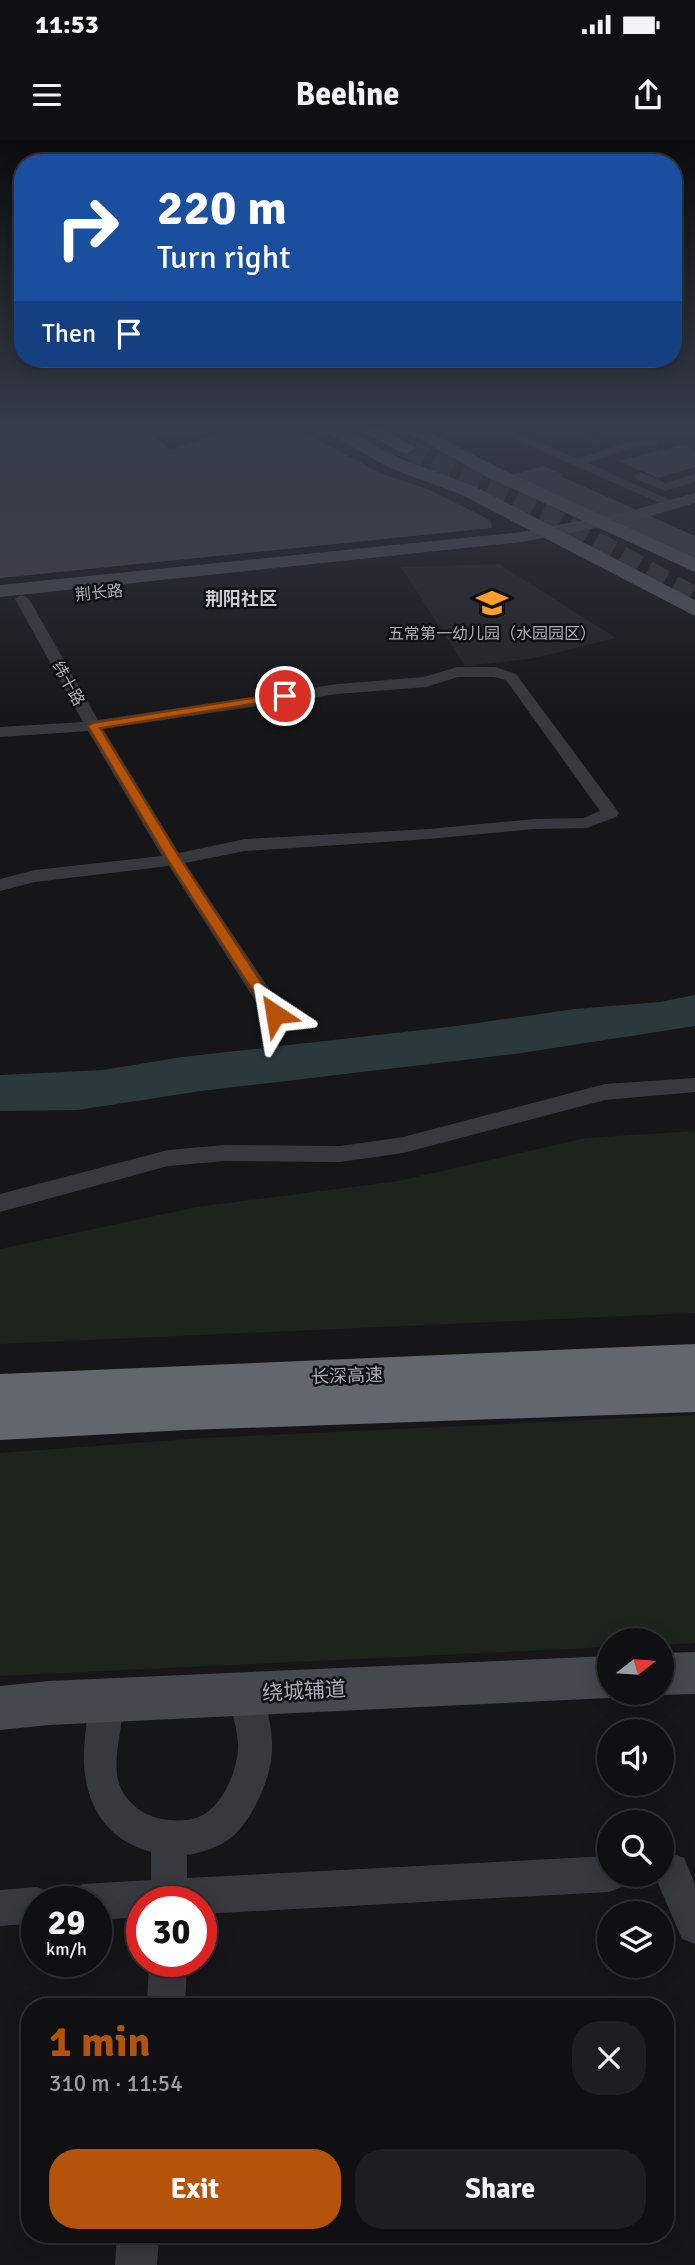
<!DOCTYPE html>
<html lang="en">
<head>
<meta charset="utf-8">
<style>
	:root { --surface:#101013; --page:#1e1e21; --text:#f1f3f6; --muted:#9c9da0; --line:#303033; --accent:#b45309 }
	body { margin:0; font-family:Signika,"Noto Sans SC",sans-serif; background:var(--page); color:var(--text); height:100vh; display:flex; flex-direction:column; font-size:26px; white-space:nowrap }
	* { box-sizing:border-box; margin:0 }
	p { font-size:23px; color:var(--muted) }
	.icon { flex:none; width:38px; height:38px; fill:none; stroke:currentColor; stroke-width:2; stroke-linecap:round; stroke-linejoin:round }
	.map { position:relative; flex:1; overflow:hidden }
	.details { position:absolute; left:21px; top:1858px; width:653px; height:245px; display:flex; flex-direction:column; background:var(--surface); border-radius:28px; box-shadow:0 4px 18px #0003,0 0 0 2px var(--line) }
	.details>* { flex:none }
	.hud { position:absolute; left:14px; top:14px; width:668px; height:214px; border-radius:28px; box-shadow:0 4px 18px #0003,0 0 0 2px var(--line); background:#1a4fa0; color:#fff; overflow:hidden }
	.needle { width:46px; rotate:73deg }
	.buttons { position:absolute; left:597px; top:1488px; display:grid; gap:14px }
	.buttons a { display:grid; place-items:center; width:77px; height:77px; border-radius:50%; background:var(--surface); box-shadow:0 4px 18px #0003,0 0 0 2px var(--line); font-size:35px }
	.speed { position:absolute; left:21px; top:1746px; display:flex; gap:14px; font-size:35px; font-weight:700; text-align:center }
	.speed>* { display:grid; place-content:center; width:91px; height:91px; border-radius:50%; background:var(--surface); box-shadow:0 4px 18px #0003,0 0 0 2px var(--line); line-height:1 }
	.speed small { font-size:18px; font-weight:400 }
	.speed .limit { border:10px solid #d22; background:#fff; color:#111 }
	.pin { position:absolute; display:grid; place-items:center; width:60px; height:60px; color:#fff; margin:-30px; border:4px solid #fff; border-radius:50%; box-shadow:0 2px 7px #0007 }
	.me { position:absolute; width:77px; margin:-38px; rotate:327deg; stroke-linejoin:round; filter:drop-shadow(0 0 5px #0008) }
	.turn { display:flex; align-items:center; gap:24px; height:147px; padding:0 28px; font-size:32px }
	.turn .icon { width:91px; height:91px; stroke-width:2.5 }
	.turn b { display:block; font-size:49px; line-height:60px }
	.then { display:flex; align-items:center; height:66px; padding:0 28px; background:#0003; gap:14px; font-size:26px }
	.round { display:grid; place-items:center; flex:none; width:74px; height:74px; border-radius:28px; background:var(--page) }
	.headline { display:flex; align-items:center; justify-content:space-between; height:119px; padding:0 28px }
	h1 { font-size:42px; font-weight:700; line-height:52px; color:var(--accent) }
	.cta { display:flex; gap:14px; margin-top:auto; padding:14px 28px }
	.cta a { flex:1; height:80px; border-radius:28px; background:var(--accent); color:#fff; font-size:28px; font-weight:700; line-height:80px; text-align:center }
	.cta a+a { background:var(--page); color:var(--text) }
	.status { display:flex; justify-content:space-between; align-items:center; height:49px; padding:0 35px; background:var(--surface); direction:ltr }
	.status svg { height:19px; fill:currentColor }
	header { display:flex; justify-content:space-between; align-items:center; height:91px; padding:0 28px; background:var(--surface); font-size:32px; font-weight:700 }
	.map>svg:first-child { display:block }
	.built { fill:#222226 }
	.green { fill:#1c241c }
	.water { fill:#2b383e }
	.building { fill:#404146 }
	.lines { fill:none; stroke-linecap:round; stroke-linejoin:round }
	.highway-tunnel { stroke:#333539; stroke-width:20; stroke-dasharray:20 10; stroke-linecap:butt }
	.street { fill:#37393e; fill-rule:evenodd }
	.secondary { fill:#45484e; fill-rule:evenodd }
	.primary { fill:#52565d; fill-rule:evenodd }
	.highway { fill:#62676f; fill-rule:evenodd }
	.route { fill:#b45309; stroke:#753606; stroke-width:2 }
	.labels { text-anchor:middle; stroke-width:5; stroke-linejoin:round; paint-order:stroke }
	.far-street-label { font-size:16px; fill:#a7afba; stroke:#111114 }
	.far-poi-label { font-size:16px; fill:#a7afba; stroke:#111114 }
	.far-quarter-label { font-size:18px; font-weight:bold; fill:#c8cdd5; stroke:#111114 }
	.street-label { font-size:18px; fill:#a7afba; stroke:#111114 }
	.near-street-label { font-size:21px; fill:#a7afba; stroke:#111114 }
</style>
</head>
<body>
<div class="status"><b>11:53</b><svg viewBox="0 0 49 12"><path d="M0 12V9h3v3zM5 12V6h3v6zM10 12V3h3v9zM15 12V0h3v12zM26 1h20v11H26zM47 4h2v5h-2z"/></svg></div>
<header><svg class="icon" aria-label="menu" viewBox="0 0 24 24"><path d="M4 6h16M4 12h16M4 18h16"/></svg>Beeline<svg class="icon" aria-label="share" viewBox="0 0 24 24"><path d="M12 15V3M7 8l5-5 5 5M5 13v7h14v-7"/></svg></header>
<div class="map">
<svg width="695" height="2125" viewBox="0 0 695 2125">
	<rect width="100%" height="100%" fill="#161619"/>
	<path class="built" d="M 499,424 L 616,498 L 530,519 L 465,526 L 401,427 Z"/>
	<path class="green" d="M 419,303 L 468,328 C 453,343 402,318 385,310 L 405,308 Z
		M 695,991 L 695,1173 L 0,1204 L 0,1109 L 197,1067 L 398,1041 L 586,998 Z
		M 695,1275 L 695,1503 L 662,1505 L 662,1500 L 609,1500 L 609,1507 L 0,1536 L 0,1313 L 204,1298 Z"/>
	<path class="water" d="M 695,855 L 695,886 L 515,914 L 201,951 L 78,970 L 0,971 L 0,935 L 103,930 L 182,917 L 457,886 L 575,869 L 660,862 Z"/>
	<path class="building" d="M 0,289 L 146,289 L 170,310 L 234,289 L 298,289 L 382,334 L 430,350 L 480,375 L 491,381 L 492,388 L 0,438 Z
		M 683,305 L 695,309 L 695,327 L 658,338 L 619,321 Z
		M 544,326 L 564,335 L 560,336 L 695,396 L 695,420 L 508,336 Z"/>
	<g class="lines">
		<path class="highway-tunnel" d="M 407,308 L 576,390 L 695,457"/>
		<path class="street" d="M 492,289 L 508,289 L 578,319 L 628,302 L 658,300 L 658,304 L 630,308 L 588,323 L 679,364 L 673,368 L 669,367 Z
			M 561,289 L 577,289 L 605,302 L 595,304 Z
			M 640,332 L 666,343 L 695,334 L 695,342 L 665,351 L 636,339 L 634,336 Z
			M 22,455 L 29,459 L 98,580 L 338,544 L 424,537 L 457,527 L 495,527 L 516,534 L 619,673 L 616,677 L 587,688 L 535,689 L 429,699 L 245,711 L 185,723 L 286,874 L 283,879 L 267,879 L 169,726 L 35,742 L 0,751 L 0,739 L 35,730 L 162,716 L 88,591 L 0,597 L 0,587 L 83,582 L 15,459 ZM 458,537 L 494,537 L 506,540 L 600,671 L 584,678 L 535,679 L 429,689 L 245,699 L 179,713 L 103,589 L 338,554 L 426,547 Z
			M 695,938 L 695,952 L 605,960 L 403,1013 L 340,1022 L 225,1021 L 168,1026 L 0,1072 L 0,1054 L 168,1010 L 225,1005 L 340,1006 L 403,997 L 605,944 Z
			M 246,1537 L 258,1542 C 266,1562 273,1588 272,1610 C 271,1639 253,1678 232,1697 C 220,1707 201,1713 187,1715 L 187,1738 L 609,1716 L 609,1734 L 627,1734 L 622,1747 L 609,1752 L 201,1774 L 201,1762 L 142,1762 L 142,1777 L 96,1780 L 96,1762 L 65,1762 L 70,1749 L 83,1744 L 151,1740 L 151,1712 C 96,1697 79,1649 85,1597 C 87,1580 88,1564 94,1549 L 106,1544 L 118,1549 C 131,1579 107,1617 121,1649 C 128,1663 143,1675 158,1678 C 169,1681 187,1682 199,1677 C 223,1667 239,1628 238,1604 C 237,1583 226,1562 234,1542 Z
			M 671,1713 L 684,1718 L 695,1744 L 695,1804 L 682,1799 L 654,1734 L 662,1734 L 662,1717 Z
			M 37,1747 L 50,1752 L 54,1762 L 37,1762 L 37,1783 L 0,1786 L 0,1750 Z
			M 149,1822 L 187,1822 L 185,1867 L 147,1867 Z
			M 117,2095 L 159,2095 L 157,2125 L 115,2125 Z"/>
		<path class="secondary" d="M 695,353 L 695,363 L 632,381 L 522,402 L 0,457 L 0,445 L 522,392 L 630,371 Z
			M 695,1512 L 695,1554 L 662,1555 L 655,1552 L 662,1552 L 662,1513 Z
			M 609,1516 L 609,1552 L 624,1552 L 609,1558 L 49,1585 L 0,1590 L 0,1546 L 49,1541 Z"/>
		<path class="primary" d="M 321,289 L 344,289 L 404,320 L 476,347 L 695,460 L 695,476 L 462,355 L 390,328 Z
			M 401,289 L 423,289 L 501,329 L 695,418 L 695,432 L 487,337 Z"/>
		<path class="highway" d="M 359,289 L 382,289 L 416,308 L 407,313 L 401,312 Z
			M 695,1204 L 695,1272 L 187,1290 L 0,1300 L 0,1234 Z"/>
	</g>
	<linearGradient id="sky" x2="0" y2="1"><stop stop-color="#0c0c0e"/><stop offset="0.49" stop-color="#363c49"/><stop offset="1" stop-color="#363c49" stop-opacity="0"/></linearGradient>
	<rect width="695" height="586" fill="url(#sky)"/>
	<path class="route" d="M 285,553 L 290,556 L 289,558 L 100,588 L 181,720 L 282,874 L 275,879 L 270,877 L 168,720 L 88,586 L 93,583 Z"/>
	<defs>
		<symbol id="school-bare" viewBox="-9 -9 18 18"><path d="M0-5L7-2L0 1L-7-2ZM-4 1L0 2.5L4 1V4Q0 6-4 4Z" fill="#ff9e28" stroke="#111114" stroke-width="2.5" paint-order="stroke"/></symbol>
	</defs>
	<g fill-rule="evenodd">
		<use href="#school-bare" x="470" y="441" width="44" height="44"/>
	</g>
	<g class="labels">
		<g class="far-street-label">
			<text transform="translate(99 452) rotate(-6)" y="6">荆长路</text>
			<text transform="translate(69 543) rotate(61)" y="6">纬十路</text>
		</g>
		<g class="far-poi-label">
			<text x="492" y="499">五常第一幼儿园（水园园区）</text>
		</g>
		<g class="far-quarter-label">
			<text x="241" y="465">荆阳社区</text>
		</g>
		<g class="street-label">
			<text transform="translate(347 1236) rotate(-2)" y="6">长深高速</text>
		</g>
		<g class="near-street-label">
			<text transform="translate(304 1551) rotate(-3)" y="7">绕城辅道</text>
		</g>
	</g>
</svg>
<div class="buttons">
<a><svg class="needle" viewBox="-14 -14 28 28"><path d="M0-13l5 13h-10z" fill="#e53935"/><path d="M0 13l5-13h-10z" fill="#9c9da0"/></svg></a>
<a><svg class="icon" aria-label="sound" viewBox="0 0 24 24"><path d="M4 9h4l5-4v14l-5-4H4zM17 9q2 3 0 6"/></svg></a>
<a><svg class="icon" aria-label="search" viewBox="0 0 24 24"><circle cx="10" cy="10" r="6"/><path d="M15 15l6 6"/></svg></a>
<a><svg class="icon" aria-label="layers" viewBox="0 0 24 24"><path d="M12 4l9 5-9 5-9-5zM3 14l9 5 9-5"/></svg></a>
</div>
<div class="speed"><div>29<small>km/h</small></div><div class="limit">30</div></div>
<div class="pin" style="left:285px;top:556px;background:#d93025"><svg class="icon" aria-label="arrive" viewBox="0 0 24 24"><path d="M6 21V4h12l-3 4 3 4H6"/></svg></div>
<svg class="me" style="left:275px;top:874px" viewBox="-20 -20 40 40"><path d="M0-17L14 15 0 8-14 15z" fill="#b45309" stroke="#fff" stroke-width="4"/></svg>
<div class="hud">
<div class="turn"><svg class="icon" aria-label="right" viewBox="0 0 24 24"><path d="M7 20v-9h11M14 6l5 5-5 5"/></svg><div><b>220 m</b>Turn right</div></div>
<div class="then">Then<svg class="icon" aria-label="arrive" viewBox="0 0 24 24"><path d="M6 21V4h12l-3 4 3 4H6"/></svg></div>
</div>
<section class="details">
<div class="headline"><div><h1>1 min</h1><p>310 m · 11:54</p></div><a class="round"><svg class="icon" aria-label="close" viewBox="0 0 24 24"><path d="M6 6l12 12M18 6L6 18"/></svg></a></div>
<div class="cta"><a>Exit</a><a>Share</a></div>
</section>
</div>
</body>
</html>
